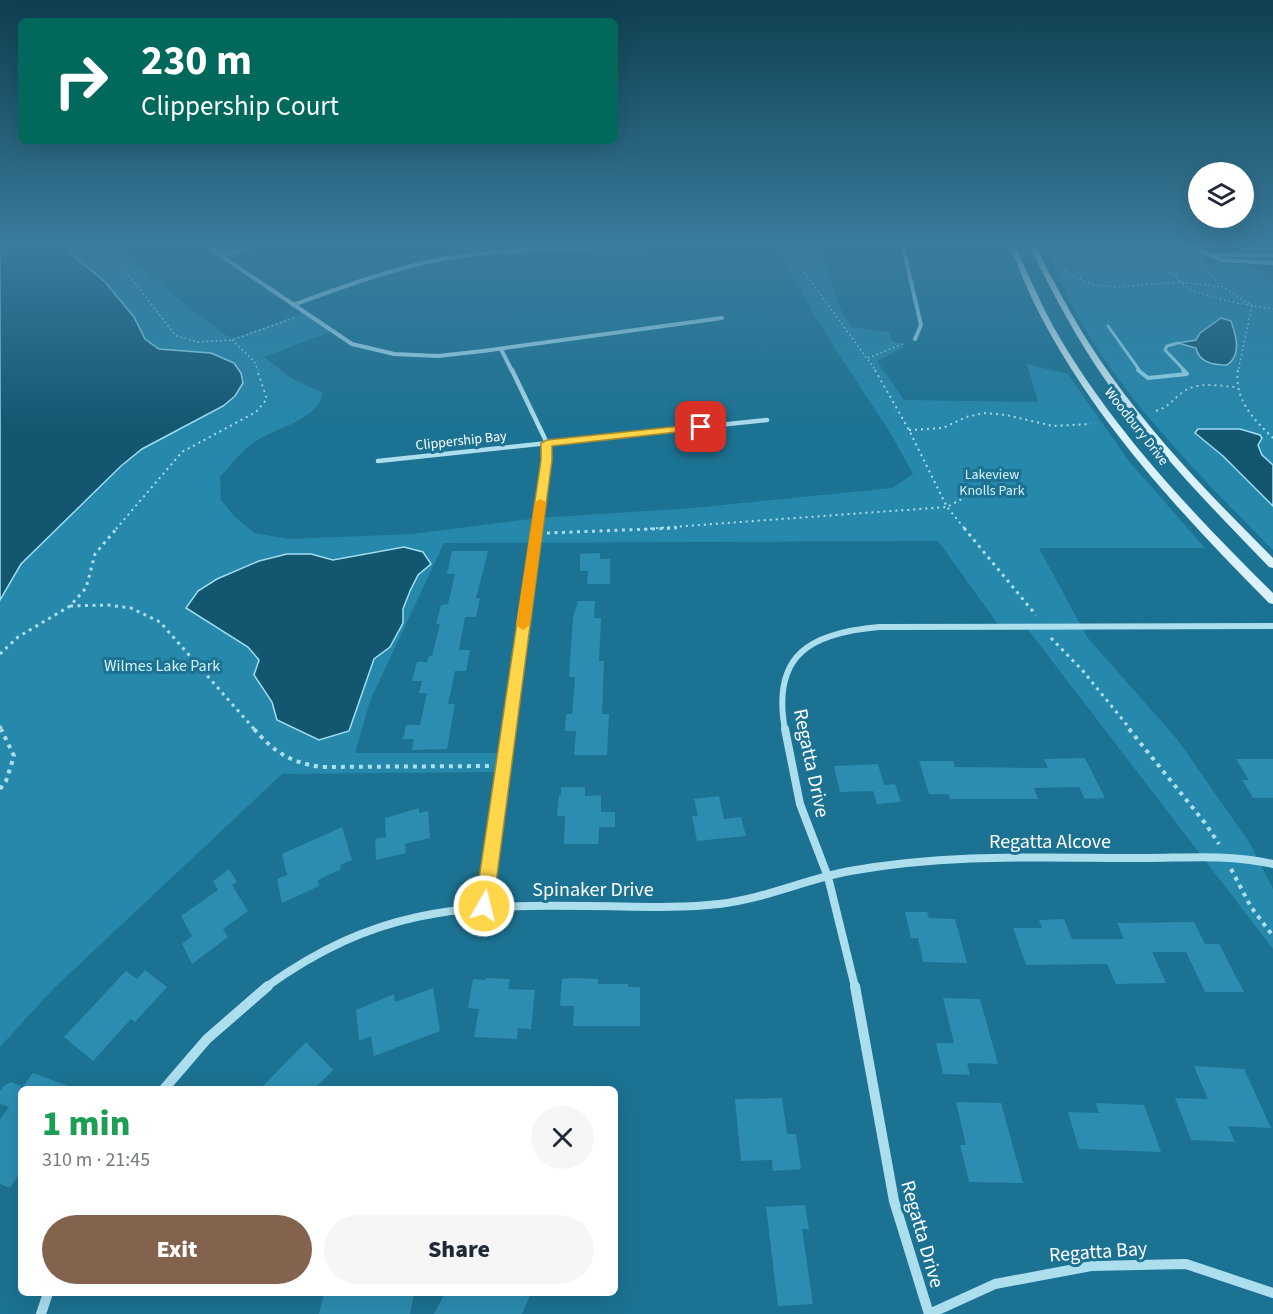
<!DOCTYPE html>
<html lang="en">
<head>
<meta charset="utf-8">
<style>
	:root { --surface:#fff; --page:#f6f6f7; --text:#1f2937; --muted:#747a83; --accent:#83634e }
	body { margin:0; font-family:"Source Sans 3",sans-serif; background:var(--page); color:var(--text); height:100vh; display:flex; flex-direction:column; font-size:22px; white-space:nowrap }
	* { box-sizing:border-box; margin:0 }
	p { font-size:20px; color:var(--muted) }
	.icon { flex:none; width:33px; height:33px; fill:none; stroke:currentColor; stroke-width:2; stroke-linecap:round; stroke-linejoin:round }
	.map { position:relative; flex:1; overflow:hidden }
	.details { position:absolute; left:18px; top:1086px; width:600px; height:210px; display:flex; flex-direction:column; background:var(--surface); border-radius:9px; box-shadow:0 6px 24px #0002 }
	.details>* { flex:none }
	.banner { position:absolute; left:18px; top:18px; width:600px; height:126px; border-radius:9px; box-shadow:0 6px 24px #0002; background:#00695c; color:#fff; overflow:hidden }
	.fabs { position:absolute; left:1188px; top:162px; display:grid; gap:12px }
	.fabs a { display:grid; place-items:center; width:66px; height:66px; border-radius:50%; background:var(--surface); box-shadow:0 6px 24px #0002; font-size:30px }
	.pin { position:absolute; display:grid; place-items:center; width:51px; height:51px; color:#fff; margin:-26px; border-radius:12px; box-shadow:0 3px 9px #0006 }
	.me { position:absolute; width:66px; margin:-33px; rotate:8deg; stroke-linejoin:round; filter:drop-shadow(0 0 4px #0008) }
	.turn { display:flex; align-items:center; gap:21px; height:126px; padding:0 24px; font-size:27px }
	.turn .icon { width:78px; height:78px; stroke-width:2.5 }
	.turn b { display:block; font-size:42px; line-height:51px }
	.round { display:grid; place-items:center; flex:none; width:63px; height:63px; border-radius:32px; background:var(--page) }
	.overview { display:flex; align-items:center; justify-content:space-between; height:102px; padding:0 24px }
	h1 { font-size:36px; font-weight:800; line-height:45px; color:#1e9e55 }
	.action { display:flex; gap:12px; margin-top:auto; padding:12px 24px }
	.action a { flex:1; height:69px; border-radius:36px; background:var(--accent); color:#fff; font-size:24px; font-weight:800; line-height:69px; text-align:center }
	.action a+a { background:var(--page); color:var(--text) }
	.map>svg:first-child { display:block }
	.green { fill:#2688ab }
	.water { fill:#135670; stroke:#a0ddf0; stroke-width:1.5 }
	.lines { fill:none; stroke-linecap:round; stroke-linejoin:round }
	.stream-far1 { stroke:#a0ddf0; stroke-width:3 }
	.stream { stroke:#a0ddf0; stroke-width:4 }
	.building { fill:#2c8db0 }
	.path-far3 { stroke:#addeee; stroke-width:1.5; stroke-dasharray:1.5 3; stroke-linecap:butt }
	.path-far2 { stroke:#addeee; stroke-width:2; stroke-dasharray:2 4; stroke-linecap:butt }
	.path-far1 { stroke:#addeee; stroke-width:3; stroke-dasharray:3 4.5; stroke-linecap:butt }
	.path { stroke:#addeee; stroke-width:4; stroke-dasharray:4 5; stroke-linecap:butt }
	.minor-far4 { stroke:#addeee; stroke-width:4 }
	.minor-far3 { stroke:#addeee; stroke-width:4.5 }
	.minor-far2 { stroke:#addeee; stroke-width:6 }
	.minor-far1 { stroke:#addeee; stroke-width:8 }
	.minor { stroke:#addeee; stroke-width:10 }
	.secondary { fill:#daf1fa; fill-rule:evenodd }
	.route { fill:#ffd54a; stroke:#a68a30; stroke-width:1.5 }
	.slow { fill:#f59e0b }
	.labels { text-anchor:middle; stroke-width:6; stroke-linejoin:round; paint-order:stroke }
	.far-street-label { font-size:14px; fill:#fff; stroke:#1c7292 }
	.far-park-label { font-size:14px; fill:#d3f0fa; stroke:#1c7292 }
	.park-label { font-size:16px; fill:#d3f0fa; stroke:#1c7292 }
	.near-street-label { font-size:20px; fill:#fff; stroke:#1c7292 }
</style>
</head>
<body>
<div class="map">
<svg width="1273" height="1314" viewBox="0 0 1273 1314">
	<rect width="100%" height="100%" fill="#1c7292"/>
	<path class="green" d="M 0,247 L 116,247 L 179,300 L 231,339 L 304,312 L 333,331 L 264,357 L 291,378 L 323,393 C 315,424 271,427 249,446 C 238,455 229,467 220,477 L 221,500 L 234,516 L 254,533 L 288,539 L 412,534 L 538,518 L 693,508 L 892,488 L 913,474 L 891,434 L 836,350 L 774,247 L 816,247 L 823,258 L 839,306 L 852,327 L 890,332 L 891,340 L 904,347 L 877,361 L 904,400 L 1038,402 L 1027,364 L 1068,374 L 1128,460 L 1205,548 L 1039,548 L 1087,637 L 1177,739 L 1249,842 L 1273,889 L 1273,949 L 1026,627 L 1000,627 L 938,541 L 444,543 L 370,701 L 355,753 L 506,753 L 503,772 L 282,774 L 53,989 L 0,1047 Z
		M 1044,247 L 1186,247 L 1207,264 L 1249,265 L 1273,283 L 1273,550 C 1206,482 1137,414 1087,332 C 1070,305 1059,275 1044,247 Z"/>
	<path class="water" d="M 0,247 L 63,247 L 105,282 L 134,317 L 145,339 L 159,349 L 211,353 L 234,363 L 241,373 L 243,383 L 235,396 L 223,406 L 142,449 L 121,466 L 21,564 L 0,600 Z
		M 1221,318 L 1231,321 C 1236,335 1242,355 1227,365 C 1214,365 1199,363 1196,348 L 1178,343 L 1196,340 L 1200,333 Z
		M 1198,429 L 1240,429 L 1260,435 L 1262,438 L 1258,445 L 1262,455 L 1273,465 L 1273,506 L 1223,456 L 1195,433 Z
		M 404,547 L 423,552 L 431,564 L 418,575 L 410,591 L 403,609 L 403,623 L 390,647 L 374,659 L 349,731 L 319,740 L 277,720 L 272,702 L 254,675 L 259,660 L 248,647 L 186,608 L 198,591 L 217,579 L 259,561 L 287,554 L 311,554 L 333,560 Z"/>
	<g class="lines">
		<path class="stream-far1" d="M 1108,326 L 1140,371
			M 1178,343 L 1167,346 L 1165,350 L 1185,371"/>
		<path class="stream" d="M 1138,370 L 1148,378 L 1187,374 L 1183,370"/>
	</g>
	<path class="building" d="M 452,551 L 488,551 L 476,598 L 480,598 L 476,617 L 465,617 L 459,650 L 470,650 L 466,671 L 455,671 L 448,704 L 455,704 L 447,749 L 412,750 L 414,739 L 403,739 L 406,725 L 420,725 L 427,693 L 419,693 L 422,681 L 412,681 L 417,662 L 427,662 L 429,656 L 432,656 L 440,624 L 436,624 L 441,605 L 448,604 L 455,574 L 447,574 Z
		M 600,553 L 600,559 L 610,559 L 610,584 L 587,584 L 588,571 L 580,571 L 580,554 Z
		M 578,601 L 595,601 L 594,618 L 601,618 L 599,661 L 604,661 L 602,714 L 609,714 L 607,755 L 574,755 L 576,731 L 565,731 L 566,714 L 572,714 L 575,677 L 569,677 L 573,618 Z
		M 1085,758 L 1105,798 L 1085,799 L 1079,787 L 1034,788 L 1038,799 L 950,799 L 948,794 L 929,794 L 919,761 L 953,761 L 955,767 L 1048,768 L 1044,759 Z
		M 1236,759 L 1273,759 L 1273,798 L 1253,798 L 1242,780 L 1249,780 Z
		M 878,764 L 884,785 L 895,784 L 901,802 L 877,804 L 873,791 L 840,792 L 834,766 Z
		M 561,787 L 585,787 L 585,796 L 601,795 L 601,812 L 615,812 L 615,827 L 599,827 L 598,844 L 564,844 L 565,816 L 557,816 L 559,795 L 561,795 Z
		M 719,796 L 724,819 L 741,817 L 746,836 L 697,841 L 692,816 L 698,816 L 694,799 Z
		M 419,808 L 419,813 L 428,811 L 430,838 L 405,844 L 406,853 L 376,860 L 375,839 L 386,837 L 385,818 Z
		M 342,827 L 352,860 L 340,865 L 341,869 L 318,880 L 319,886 L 282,903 L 277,879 L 287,875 L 282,854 Z
		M 229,869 L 237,882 L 232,885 L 248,911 L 223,929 L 228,937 L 192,964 L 182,944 L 192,936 L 181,916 L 218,890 L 213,881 Z
		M 905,912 L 927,912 L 929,918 L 955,919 L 967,963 L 923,962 L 918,938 L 911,938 Z
		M 1064,919 L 1072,939 L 1124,939 L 1117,923 L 1194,922 L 1205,944 L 1219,944 L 1244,992 L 1205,992 L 1186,952 L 1152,952 L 1166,983 L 1116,984 L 1107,964 L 1026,965 L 1013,928 L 1042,928 L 1039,920 Z
		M 145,970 L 167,987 L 135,1022 L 131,1019 L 93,1061 L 64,1037 L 126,971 L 137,979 Z
		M 486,978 L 510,979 L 508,989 L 535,990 L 531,1029 L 518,1028 L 517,1039 L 474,1037 L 479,1009 L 468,1008 L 473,979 L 486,980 Z
		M 574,978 L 598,979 L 598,984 L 628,984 L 628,987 L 640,987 L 640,1026 L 573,1026 L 574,1006 L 560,1006 L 562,979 Z
		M 433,988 L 440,1031 L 374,1056 L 371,1036 L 359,1041 L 356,1010 L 394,994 L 395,1002 Z
		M 943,998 L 980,999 L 998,1064 L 967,1063 L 970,1075 L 943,1074 L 936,1043 L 954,1043 Z
		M 306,1042 L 333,1070 L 314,1089 L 260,1089 Z
		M 1194,1066 L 1244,1069 L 1271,1128 L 1228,1126 L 1235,1142 L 1191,1140 L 1175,1098 L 1208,1099 Z
		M 33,1073 L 71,1087 L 71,1089 L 21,1089 Z
		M 11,1082 L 21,1086 L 21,1171 L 10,1188 L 0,1184 L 0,1119 L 9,1107 L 0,1104 L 0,1091 L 5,1085 Z
		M 782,1098 L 787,1134 L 796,1134 L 801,1169 L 773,1171 L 772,1160 L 741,1161 L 735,1099 Z
		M 956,1102 L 1001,1103 L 1023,1183 L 969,1182 L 960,1145 L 966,1145 Z
		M 1096,1103 L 1144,1105 L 1161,1152 L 1079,1149 L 1068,1112 L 1099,1113 Z
		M 805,1205 L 809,1229 L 802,1229 L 813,1304 L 778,1306 L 766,1207 Z
		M 324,1293 L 414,1293 L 410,1314 L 319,1314 Z
		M 445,1293 L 531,1293 L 522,1314 L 434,1314 Z"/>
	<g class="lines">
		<path class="path-far3" d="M 107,247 L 176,336 L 199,342 L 232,340 L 294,318
			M 786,247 L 876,371
			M 1051,247 L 1067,274 L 1095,285 L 1114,287 L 1181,282 L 1222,287
			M 1200,263 L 1220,285 L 1252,306 L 1238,371
			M 1169,272 L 1192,291 L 1236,303 L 1273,309
			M 232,340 L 254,361 L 258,371
			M 868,358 L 905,343"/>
		<path class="path-far2" d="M 875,370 L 909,430 L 947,507 L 965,529
			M 1238,370 C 1234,399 1253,419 1273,438
			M 1156,411 C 1169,407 1173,399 1183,392 C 1198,381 1219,386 1236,387
			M 909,430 L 943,428 L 966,417 L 984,413 L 1006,415 L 1053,426 L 1091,424
			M 116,529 L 182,452 L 256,412 L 267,399 L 257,370
			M 644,529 L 947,507 L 973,493 L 990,490"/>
		<path class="path-far1" d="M 964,528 L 1036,615
			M 547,533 L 677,528
			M 70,606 L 108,605 L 131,608 L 160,622 L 255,730
			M 1051,638 L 1083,671 L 1131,730
			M 0,654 L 18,637 L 70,606 L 86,588 L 95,554 L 117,528
			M 0,726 L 2,730"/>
		<path class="path" d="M 254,729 C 275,753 290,762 321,767 L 492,766
			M 1129,729 L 1205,823 L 1219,844
			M 0,789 L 6,781 L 14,756 L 1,729
			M 1231,869 L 1251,907 L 1273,936"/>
		<path class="minor-far4" d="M 208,247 L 352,344 L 394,354 L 438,356 L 483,351 L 722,318
			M 903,247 L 921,325 L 915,339
			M 1193,247 L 1221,260 L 1273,263
			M 1213,255 L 1273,255
			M 221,256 L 251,247
			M 293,305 C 337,289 382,272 428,262 C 498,247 571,249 642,247
			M 501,349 L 512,371"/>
		<path class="minor-far3" d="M 512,370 L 547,443 L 547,460 L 537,529
			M 378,461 L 767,420"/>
		<path class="minor-far2" d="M 509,730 L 537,528
			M 785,730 C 771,654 811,633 879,627 L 1273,626"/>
		<path class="minor-far1" d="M 785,729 L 800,804 L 828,877 L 855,987
			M 484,906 L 509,729
			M 266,987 C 373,910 457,904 585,906 C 629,906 675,909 719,904 C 764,899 806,879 850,871 C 951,853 1043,858 1144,858 C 1188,858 1230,854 1273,864"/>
		<path class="minor" d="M 855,986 L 894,1201 L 929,1314
			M 164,1089 L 207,1039 L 268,986
			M 41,1314 L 48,1293
			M 929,1314 L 995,1284 L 1091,1266 L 1186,1264 L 1273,1293"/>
		<path class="secondary" d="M 1010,247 L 1016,247 C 1028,274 1039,300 1053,326 C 1110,427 1191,512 1273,593 L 1273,604 L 1269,603 C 1186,519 1103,431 1046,326 C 1032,301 1021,274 1010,247 Z
			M 1030,247 L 1036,247 C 1059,292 1082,336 1112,377 C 1159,443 1216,501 1273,558 L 1273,568 L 1269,567 C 1211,507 1152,447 1104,378 C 1075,336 1052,292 1030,247 Z"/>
	</g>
	<linearGradient id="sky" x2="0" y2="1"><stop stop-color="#0f3f50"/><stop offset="0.57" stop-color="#3a7c9d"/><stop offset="1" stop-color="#3a7c9d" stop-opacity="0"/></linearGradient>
	<rect width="1273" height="431" fill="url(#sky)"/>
	<path class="route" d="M 701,424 L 704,425 L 704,429 L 552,446 L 552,460 L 493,906 L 490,913 L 484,915 L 478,913 L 475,906 L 541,460 L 541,443 L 547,440 Z"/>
	<path class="slow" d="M 540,499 L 546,502 L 530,625 L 523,630 L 516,625 L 535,502 Z"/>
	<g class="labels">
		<g class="far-street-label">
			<text transform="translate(1137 426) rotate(52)" y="5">Woodbury Drive</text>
			<text transform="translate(461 440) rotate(-6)" y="5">Clippership Bay</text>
		</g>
		<g class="far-park-label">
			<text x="992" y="479">Lakeview<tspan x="992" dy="16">Knolls Park</tspan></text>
		</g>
		<g class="park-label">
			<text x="162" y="671">Wilmes Lake Park</text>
		</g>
		<g class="near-street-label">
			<text transform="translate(812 763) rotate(78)" y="7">Regatta Drive</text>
			<text x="1050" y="848">Regatta Alcove</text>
			<text x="593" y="896">Spinaker Drive</text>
			<text transform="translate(923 1234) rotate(74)" y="7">Regatta Drive</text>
			<text transform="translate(1098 1251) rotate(-4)" y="7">Regatta Bay</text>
		</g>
	</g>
</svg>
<div class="fabs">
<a><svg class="icon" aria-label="layers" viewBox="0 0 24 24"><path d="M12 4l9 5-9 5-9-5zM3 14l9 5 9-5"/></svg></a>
</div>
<div class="pin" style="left:701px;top:427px;background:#d93025"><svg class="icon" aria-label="arrive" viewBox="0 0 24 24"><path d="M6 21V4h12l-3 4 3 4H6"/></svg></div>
<svg class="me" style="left:484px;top:906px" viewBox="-20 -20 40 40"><circle r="17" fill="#ffd54a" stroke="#fff" stroke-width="3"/><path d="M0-11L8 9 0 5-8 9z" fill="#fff"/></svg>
<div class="banner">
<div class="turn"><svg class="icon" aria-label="right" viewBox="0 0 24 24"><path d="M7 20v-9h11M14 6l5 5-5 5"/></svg><div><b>230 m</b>Clippership Court</div></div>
</div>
<section class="details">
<div class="overview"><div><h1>1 min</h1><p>310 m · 21:45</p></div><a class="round"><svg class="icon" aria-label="close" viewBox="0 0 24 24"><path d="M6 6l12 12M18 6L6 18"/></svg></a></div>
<div class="action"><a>Exit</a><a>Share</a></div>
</section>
</div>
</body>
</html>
